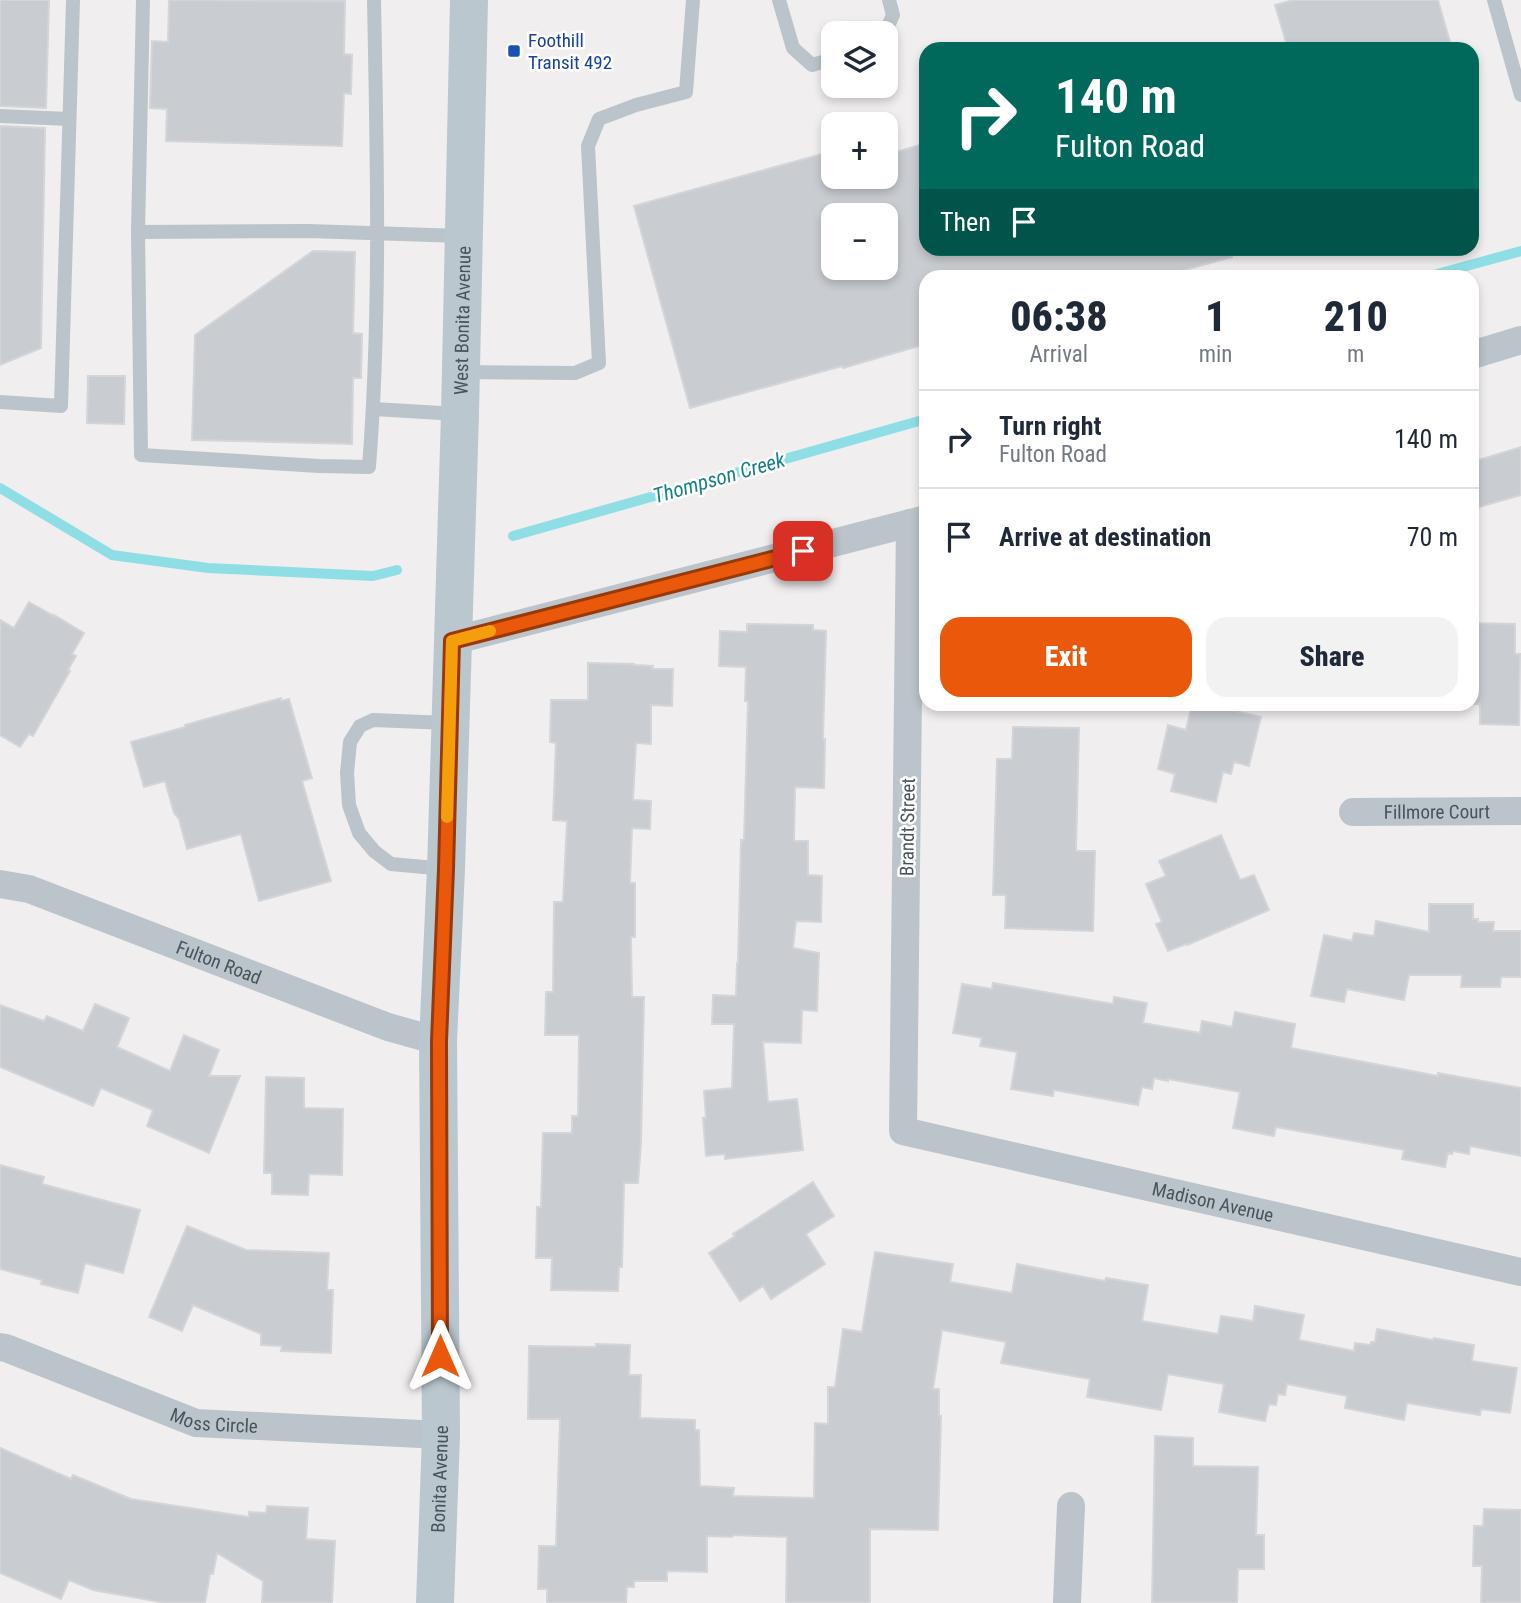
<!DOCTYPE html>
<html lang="en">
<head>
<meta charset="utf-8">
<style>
	:root { --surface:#fff; --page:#f2f2f3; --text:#1f2937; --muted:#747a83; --line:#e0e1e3; --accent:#ea580c }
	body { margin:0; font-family:"Roboto Condensed",sans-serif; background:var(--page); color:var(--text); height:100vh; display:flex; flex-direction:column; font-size:26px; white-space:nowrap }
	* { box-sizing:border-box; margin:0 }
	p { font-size:23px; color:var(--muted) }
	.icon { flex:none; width:38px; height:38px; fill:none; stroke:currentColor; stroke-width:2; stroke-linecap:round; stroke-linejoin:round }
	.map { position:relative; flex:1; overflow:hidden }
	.side { position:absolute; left:919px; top:270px; width:560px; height:441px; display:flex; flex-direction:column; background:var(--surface); border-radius:21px; box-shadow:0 4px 10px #0003 }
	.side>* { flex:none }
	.top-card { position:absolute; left:919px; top:42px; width:560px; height:214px; border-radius:21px; box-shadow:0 4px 10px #0003; background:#00695c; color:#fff; overflow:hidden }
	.controls { position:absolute; left:821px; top:21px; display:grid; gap:14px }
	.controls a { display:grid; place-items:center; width:77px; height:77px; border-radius:14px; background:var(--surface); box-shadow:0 4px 10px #0003; font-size:35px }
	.pin { position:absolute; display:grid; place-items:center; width:60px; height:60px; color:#fff; margin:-30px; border-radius:14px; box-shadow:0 4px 10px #0006 }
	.me { position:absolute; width:77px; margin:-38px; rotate:0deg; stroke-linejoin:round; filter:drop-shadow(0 0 5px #0008) }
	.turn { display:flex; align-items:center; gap:24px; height:147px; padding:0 21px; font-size:32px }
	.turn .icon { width:91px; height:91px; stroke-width:2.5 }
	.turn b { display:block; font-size:49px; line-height:60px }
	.then { display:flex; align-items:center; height:66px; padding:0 21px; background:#0003; gap:14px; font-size:26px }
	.eta { display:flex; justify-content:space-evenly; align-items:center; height:119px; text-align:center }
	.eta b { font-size:42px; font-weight:800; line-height:49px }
	.cta { display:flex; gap:14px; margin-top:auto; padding:14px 21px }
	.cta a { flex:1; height:80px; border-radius:21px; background:var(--accent); color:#fff; font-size:28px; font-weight:800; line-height:80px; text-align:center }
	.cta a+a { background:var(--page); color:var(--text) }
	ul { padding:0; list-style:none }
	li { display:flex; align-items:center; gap:21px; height:98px; padding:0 21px; border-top:2px solid var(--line) }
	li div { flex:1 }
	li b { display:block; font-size:26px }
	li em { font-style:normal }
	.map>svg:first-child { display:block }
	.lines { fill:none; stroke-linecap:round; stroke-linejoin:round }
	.stream { stroke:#8fdee6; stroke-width:10 }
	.building { fill:#c9ccd1; stroke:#d3d5d9; stroke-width:2; fill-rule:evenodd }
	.service { stroke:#bbc4ca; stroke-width:14 }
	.minor { stroke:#bbc4ca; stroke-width:28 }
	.secondary { stroke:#bbc7cf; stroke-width:38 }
	.route-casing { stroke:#983908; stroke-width:18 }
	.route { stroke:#ea580c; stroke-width:12 }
	.slow { stroke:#f59e0b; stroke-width:12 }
	.transit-dot { fill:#1a4fb4; stroke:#fff; stroke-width:2.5 }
	.labels { text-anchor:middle; stroke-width:5; stroke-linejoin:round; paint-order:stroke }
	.transit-label { font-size:19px; fill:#164399; stroke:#fff; text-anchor:start }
	.street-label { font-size:19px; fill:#48545a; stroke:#fff }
	.water-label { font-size:21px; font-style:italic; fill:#15808a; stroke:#fff }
</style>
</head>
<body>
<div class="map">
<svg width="1521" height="1603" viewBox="0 0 1521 1603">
	<rect width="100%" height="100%" fill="#f1eeef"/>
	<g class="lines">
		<path class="stream" d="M 1430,276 L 1521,251
			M 0,488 L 112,555 L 208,568 L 373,576 L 397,570
			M 513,536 L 926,419"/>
	</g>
	<path class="building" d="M 0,0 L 49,0 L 46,108 L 0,106 Z
		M 169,0 L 345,1 L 344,54 L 352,55 L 351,94 L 344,93 L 342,146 L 166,141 L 167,109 L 150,108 L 152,41 L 168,42 Z
		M 1293,0 L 1438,0 L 1452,49 L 1288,49 L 1275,5 Z
		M 0,126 L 45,128 L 41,348 L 0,365 Z
		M 926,143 L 926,248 L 1231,248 L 1232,257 L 1163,276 L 926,276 L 926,344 L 843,368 L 842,366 L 690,408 L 634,206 L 833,151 L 833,177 L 886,177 L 886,155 ZM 833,215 L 886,215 L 886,268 L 833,268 Z
		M 313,251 L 355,252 L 353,333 L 362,334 L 361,378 L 353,378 L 352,444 L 192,440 L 195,335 Z
		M 88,376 L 125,376 L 124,424 L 87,423 Z
		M 1521,447 L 1521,495 L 1472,509 L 1472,462 Z
		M 29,602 L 54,616 L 54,615 L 84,633 L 72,654 L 76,656 L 68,670 L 70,671 L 33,736 L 29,734 L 20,747 L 0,735 L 0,620 L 14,628 Z
		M 1472,623 L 1515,624 L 1515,654 L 1520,654 L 1519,725 L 1480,724 L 1480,704 L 1472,704 Z
		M 747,624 L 813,625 L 813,630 L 826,631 L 823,739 L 825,739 L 824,788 L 795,787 L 794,841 L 808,841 L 808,875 L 822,876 L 821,922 L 796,921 L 793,948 L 819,953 L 817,1011 L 802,1010 L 801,1043 L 763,1042 L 768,1102 L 797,1099 L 803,1150 L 725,1159 L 725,1154 L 706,1156 L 703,1118 L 706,1118 L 704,1091 L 732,1088 L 734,1024 L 712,1024 L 713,995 L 736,996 L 737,963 L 738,963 L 741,840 L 744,840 L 748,701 L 745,701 L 746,667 L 719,666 L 720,631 L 747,632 Z
		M 588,663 L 634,664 L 634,665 L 653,666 L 652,669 L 673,669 L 672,706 L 651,705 L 651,744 L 636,743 L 633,800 L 651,801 L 650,829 L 632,828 L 630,883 L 635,883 L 635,937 L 631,937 L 632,997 L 644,997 L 641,1143 L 638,1183 L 624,1183 L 622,1267 L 619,1267 L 618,1291 L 551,1290 L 552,1258 L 536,1258 L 537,1207 L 541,1207 L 543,1133 L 572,1133 L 572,1116 L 578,1116 L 579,1035 L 545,1035 L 546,992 L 553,992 L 554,902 L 563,902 L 567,821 L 553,820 L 556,743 L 550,742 L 551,700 L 588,700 Z
		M 281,698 L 281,701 L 289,699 L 312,778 L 302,781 L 331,881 L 259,901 L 241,834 L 187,849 L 179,819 L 174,813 L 165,781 L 144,787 L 131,742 L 185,727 L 185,725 Z
		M 1192,704 L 1204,704 L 1261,717 L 1249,766 L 1234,762 L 1231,774 L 1223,772 L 1216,802 L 1171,791 L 1175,774 L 1158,769 L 1168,725 L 1186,730 Z
		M 1013,727 L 1079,728 L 1076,851 L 1095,851 L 1093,931 L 1005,928 L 1006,895 L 993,895 L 997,759 L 1012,759 Z
		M 1221,835 L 1240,880 L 1254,875 L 1269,910 L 1187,945 L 1186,944 L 1168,951 L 1156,924 L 1162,922 L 1146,884 L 1166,876 L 1159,861 Z
		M 1429,904 L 1473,904 L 1473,919 L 1478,919 L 1478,922 L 1494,922 L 1493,931 L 1521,931 L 1521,977 L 1501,977 L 1500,987 L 1461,987 L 1462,975 L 1409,975 L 1404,1000 L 1347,989 L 1344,1002 L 1311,996 L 1324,935 L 1352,941 L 1354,933 L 1374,936 L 1376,921 L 1429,932 Z
		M 993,983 L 1113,1004 L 1114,997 L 1147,1003 L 1143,1023 L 1200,1033 L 1202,1021 L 1232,1027 L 1235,1012 L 1295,1024 L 1291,1048 L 1438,1076 L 1438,1073 L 1521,1088 L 1521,1156 L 1470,1146 L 1469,1154 L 1453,1151 L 1452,1154 L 1448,1153 L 1445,1167 L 1402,1159 L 1404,1150 L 1276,1127 L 1274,1136 L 1233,1128 L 1240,1092 L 1168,1079 L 1168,1081 L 1154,1078 L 1152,1089 L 1142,1087 L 1138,1105 L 1054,1090 L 1053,1096 L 1011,1089 L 1017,1052 L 980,1046 L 982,1038 L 953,1033 L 962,984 L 992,989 Z
		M 95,1004 L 129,1018 L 117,1047 L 170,1071 L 184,1035 L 219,1050 L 209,1076 L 240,1076 L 209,1153 L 147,1126 L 153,1110 L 101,1088 L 93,1106 L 0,1067 L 0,1005 L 44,1021 L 47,1016 L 83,1031 Z
		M 266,1077 L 304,1078 L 304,1108 L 343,1109 L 342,1175 L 309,1174 L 308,1195 L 272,1194 L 272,1173 L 264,1173 Z
		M 0,1165 L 44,1177 L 42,1184 L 140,1210 L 123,1273 L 85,1263 L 78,1293 L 41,1284 L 42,1280 L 0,1269 Z
		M 813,1182 L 834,1216 L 806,1234 L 825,1264 L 771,1299 L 763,1286 L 740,1301 L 709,1253 L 735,1236 L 733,1234 Z
		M 187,1226 L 246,1250 L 329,1253 L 327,1290 L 333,1290 L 331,1353 L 281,1351 L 282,1346 L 261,1345 L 261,1334 L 193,1305 L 182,1331 L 149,1317 Z
		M 875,1252 L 953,1264 L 950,1282 L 1012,1293 L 1017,1264 L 1105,1281 L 1106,1278 L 1148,1285 L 1142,1321 L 1218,1334 L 1221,1316 L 1253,1321 L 1255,1306 L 1304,1315 L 1299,1340 L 1354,1351 L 1355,1343 L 1370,1345 L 1371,1342 L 1375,1342 L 1377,1329 L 1433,1340 L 1434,1338 L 1474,1345 L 1472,1361 L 1517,1368 L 1510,1413 L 1481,1409 L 1480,1415 L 1407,1403 L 1404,1420 L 1345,1408 L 1347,1396 L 1287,1384 L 1285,1395 L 1278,1394 L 1276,1405 L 1269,1404 L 1265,1421 L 1219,1412 L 1224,1384 L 1168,1374 L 1161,1410 L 1087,1397 L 1090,1379 L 1001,1363 L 1006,1342 L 942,1330 L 933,1389 L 939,1389 L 939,1416 L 941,1416 L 938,1530 L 870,1529 L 870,1603 L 786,1603 L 787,1537 L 733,1535 L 732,1537 L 707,1536 L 707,1572 L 667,1571 L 667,1581 L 634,1581 L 634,1587 L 627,1587 L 626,1603 L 547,1603 L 547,1589 L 538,1589 L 539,1546 L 556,1546 L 560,1419 L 528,1419 L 529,1346 L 596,1347 L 596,1344 L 630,1345 L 629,1375 L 641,1375 L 640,1418 L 695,1420 L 695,1430 L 699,1430 L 700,1486 L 734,1488 L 733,1496 L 814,1498 L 815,1423 L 828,1424 L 828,1387 L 835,1387 L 843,1329 L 862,1332 Z
		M 1155,1436 L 1193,1438 L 1193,1466 L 1258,1467 L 1256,1535 L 1264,1535 L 1264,1569 L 1238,1569 L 1237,1603 L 1152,1603 Z
		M 0,1448 L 71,1479 L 73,1475 L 131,1499 L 249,1517 L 249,1512 L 266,1513 L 267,1506 L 308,1508 L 306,1539 L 335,1541 L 332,1603 L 262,1603 L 263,1581 L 217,1553 L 213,1574 L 210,1574 L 205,1603 L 166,1603 L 93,1590 L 69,1580 L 61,1599 L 0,1573 Z
		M 1484,1509 L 1521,1510 L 1521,1603 L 1481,1603 L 1482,1566 L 1473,1566 L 1474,1526 L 1483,1526 Z"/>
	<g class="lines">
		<path class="service" d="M 143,0 L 138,232 L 141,455 L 319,466 L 369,467 C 381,312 377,156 374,0
			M 779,0 L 793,48 L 812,65 L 833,59
			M 1494,0 L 1521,95
			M 885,33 L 893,15 L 889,0
			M 0,116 L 69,119
			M 138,232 L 308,231 L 462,236
			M 462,372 L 575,373 L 599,363 L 588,146 L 599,119 L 636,105 L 686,92 L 693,0
			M 0,402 L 61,406 L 73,0
			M 374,409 L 458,414
			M 446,869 L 391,864 L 374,851 L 359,833 L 349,805 L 347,773 L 350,742 L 360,726 L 373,720 L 448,723"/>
		<g class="minor">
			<path d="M 1472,355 L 1521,340"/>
			<path id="s1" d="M 910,523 L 903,1131 L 1521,1272"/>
			<path d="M 452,641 L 926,519"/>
			<path id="s2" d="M 1353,812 L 1521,811"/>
			<path id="s3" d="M 0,884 L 29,889 L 388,1027 L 438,1041"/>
			<path id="s4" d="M 0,1347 L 6,1348 L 196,1423 L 441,1435"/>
			<path d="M 1067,1603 L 1071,1506"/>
		</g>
		<path class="secondary" id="s5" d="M 435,1603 L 441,1435 L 438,1041 L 446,869 L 460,414 L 469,0"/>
	</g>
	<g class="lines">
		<defs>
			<path id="route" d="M 440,1356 L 439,1041 L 446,869 L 452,641 L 803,551"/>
		</defs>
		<use href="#route" class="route-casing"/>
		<use href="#route" class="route"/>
		<path class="slow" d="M 447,817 L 452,641 L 490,631"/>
	</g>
	<rect class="transit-dot" x="507" y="44" width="14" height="14" rx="3.5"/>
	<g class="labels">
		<g class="transit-label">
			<text x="528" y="47">Foothill<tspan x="528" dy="22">Transit 492</tspan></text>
		</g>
		<g class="street-label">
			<text dy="7" stroke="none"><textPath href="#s5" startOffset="1283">West Bonita Avenue</textPath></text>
			<text dy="7" stroke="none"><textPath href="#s2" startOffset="84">Fillmore Court</textPath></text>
			<text transform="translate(907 827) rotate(-89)" y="7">Brandt Street</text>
			<text dy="7" stroke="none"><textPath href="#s3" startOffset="233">Fulton Road</textPath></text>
			<text dy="7" stroke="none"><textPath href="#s1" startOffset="926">Madison Avenue</textPath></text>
			<text dy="7" stroke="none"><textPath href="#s4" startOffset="228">Moss Circle</textPath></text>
			<text dy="7" stroke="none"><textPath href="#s5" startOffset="124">Bonita Avenue</textPath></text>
		</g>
		<g class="water-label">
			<text transform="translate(719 478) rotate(-16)" y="7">Thompson Creek</text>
		</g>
	</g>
</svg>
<div class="controls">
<a><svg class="icon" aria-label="layers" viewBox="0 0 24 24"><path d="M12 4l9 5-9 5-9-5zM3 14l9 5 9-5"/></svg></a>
<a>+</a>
<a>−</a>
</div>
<div class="pin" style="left:803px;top:551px;background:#d93025"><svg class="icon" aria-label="arrive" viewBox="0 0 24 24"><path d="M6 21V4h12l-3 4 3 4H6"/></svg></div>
<svg class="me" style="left:440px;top:1356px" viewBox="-20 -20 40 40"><path d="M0-17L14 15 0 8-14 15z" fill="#ea580c" stroke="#fff" stroke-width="4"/></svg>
<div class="top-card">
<div class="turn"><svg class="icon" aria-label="right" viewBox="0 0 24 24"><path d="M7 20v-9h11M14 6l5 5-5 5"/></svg><div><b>140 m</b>Fulton Road</div></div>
<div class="then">Then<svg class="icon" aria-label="arrive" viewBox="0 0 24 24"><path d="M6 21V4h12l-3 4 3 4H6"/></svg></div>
</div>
<section class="side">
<div class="eta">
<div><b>06:38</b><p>Arrival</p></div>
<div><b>1</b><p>min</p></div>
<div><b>210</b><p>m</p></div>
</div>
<ul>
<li><svg class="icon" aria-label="right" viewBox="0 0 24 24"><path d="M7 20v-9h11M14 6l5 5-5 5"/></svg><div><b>Turn right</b><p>Fulton Road</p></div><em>140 m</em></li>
<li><svg class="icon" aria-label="arrive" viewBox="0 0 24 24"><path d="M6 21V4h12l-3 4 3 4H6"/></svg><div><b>Arrive at destination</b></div><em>70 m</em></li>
</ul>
<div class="cta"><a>Exit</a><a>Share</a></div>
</section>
</div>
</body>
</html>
